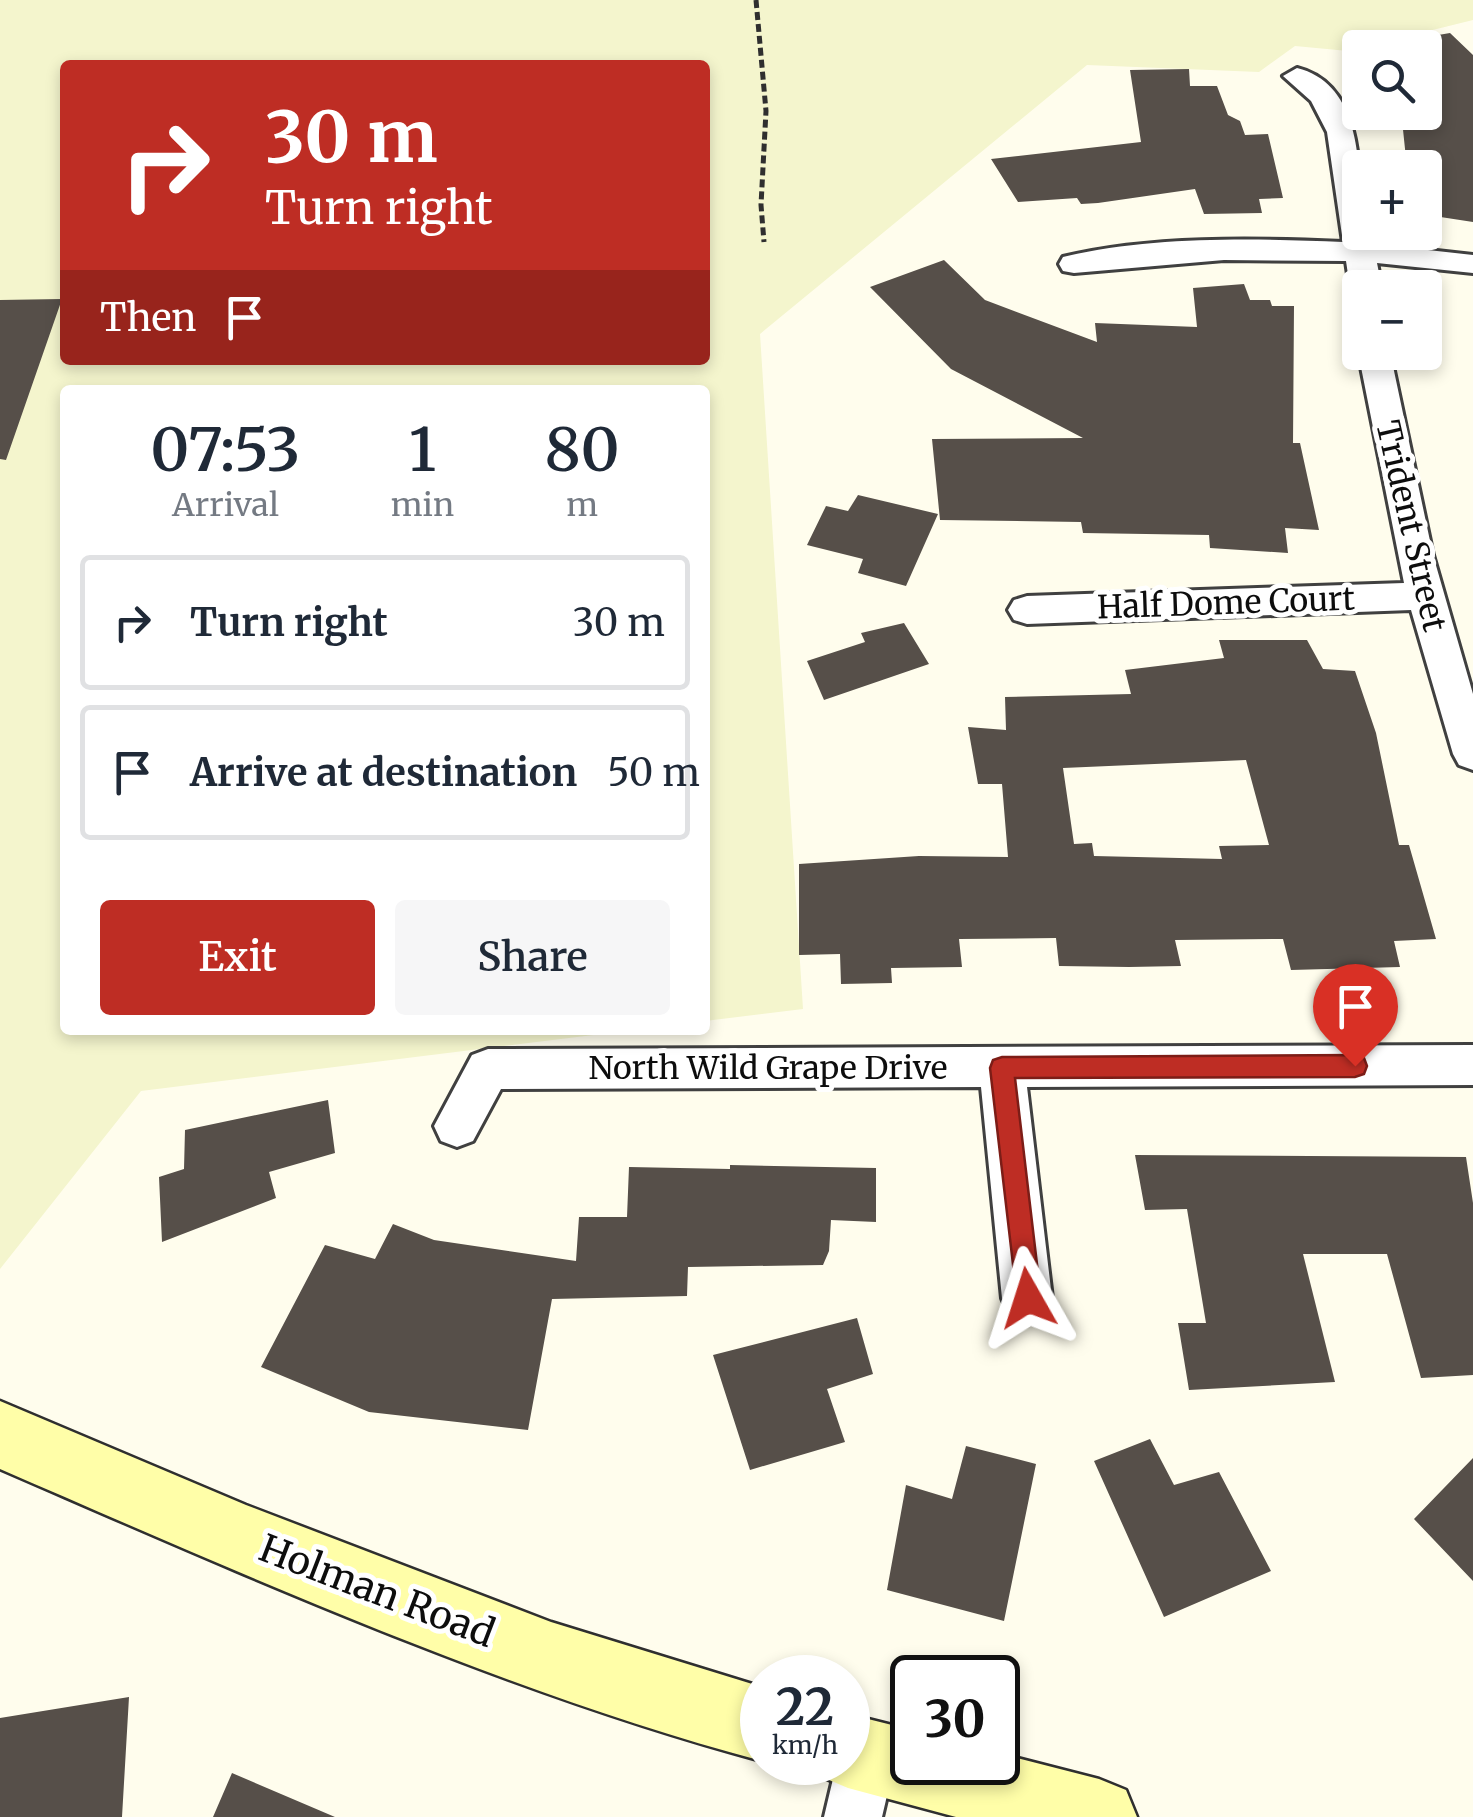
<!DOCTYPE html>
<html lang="en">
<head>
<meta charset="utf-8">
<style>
	:root { --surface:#fff; --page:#f6f6f7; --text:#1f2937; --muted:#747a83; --line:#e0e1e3; --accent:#be2d24 }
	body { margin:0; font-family:Merriweather,serif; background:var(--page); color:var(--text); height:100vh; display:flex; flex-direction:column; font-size:38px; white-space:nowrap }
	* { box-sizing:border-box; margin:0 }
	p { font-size:32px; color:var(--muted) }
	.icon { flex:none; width:55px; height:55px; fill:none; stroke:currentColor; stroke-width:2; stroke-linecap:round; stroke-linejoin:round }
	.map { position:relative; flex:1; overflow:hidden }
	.drawer { position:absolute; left:60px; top:385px; width:650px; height:650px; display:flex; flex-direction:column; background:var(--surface); border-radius:10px; box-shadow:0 5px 15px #0003 }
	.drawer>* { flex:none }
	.banner { position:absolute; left:60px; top:60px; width:650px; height:305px; border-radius:10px; box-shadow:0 5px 15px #0003; background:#be2d24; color:#fff; overflow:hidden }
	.fabs { position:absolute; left:1342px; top:30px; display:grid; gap:20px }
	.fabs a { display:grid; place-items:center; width:100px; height:100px; border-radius:10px; background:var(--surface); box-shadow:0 5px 15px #0003; font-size:50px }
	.speed { position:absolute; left:740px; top:1655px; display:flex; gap:20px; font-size:50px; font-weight:700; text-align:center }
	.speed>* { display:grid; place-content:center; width:130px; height:130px; border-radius:50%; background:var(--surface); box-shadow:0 5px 15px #0003; line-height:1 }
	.speed small { font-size:25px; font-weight:400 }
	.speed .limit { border:5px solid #111; border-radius:15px; background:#fff; color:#111 }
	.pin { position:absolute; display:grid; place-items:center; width:85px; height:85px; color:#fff; margin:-102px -42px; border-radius:50% 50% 50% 0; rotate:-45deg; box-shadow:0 0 10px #0007 }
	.pin .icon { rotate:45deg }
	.me { position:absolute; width:110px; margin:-55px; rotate:354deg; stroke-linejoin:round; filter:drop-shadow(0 0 8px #0008) }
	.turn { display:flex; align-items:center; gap:35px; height:210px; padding:0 40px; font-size:45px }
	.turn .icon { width:130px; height:130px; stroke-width:2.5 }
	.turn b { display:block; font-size:70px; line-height:85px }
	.then { display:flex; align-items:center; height:95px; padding:0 40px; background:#0003; gap:20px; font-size:38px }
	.eta { display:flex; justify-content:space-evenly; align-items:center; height:170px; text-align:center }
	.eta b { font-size:60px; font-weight:600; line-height:70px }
	.cta { display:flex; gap:20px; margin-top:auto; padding:20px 40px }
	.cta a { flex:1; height:115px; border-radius:10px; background:var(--accent); color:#fff; font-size:40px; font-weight:600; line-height:115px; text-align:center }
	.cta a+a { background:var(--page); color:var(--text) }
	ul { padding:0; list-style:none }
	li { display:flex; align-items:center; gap:30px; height:135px; margin:0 20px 15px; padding:0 20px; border:5px solid var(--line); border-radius:10px }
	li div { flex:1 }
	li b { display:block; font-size:38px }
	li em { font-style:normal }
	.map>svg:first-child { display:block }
	.farmland { fill:#f4f5cd; fill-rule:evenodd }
	.building { fill:#564f49; fill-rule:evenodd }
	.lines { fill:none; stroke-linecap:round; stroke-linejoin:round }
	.street-casing { stroke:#404040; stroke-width:6 }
	.secondary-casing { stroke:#2f2f2f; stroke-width:5 }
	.path { stroke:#2f2f2f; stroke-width:5; stroke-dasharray:8 4; stroke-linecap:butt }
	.street { fill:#fff; fill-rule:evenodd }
	.secondary { fill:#fffea8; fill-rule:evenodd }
	.route { fill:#be2d24; stroke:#7c1d17; stroke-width:2.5 }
	.labels { text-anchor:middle; stroke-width:10; stroke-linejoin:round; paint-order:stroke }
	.street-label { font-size:32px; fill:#0d0d0d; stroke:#fff }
	.near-street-label { font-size:38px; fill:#0d0d0d; stroke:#fff }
</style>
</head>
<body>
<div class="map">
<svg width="1473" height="1817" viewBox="0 0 1473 1817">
	<rect width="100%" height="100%" fill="#fffded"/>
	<path class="farmland" d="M 0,0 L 1473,0 L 1473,20 L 1348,51 L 1295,46 L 1259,72 L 1087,65 L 760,334 L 803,1009 L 705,1021 L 705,390 L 65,390 L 65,1030 L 634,1030 L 141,1091 L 0,1269 ZM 65,65 L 705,65 L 705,360 L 65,360 Z"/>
	<path class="building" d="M 1450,33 L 1473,55 L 1473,222 L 1434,216 L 1436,198 L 1425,197 L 1425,168 L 1407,168 L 1402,120 L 1430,122 L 1425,95 L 1425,48 L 1417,48 L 1415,39 Z
		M 1189,69 L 1190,86 L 1217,86 L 1228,115 L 1240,121 L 1245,135 L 1268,134 L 1283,198 L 1259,199 L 1262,213 L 1204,214 L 1195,189 L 1098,203 L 1081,204 L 1077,198 L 1018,202 L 991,159 L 1141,142 L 1130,70 Z
		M 944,260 L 985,300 L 1097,342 L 1095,323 L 1197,327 L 1193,288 L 1244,284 L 1250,300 L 1270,300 L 1272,306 L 1294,306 L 1293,443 L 1300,443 L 1319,530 L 1285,528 L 1288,553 L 1210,548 L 1209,535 L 1083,533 L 1081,522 L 940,520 L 932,439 L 1083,438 L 951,369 L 870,287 Z
		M 62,299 L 6,460 L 0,459 L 0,300 Z
		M 858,495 L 938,514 L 906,586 L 858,573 L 863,559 L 807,545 L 826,506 L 848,511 Z
		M 904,623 L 929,664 L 824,700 L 807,661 L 865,642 L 861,633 Z
		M 1219,640 L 1307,640 L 1323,669 L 1355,671 L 1376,733 L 1399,845 L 1409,845 L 1436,939 L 1394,941 L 1400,967 L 1291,970 L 1283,939 L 1175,940 L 1181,966 L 1129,967 L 1059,966 L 1056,938 L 959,939 L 962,967 L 891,968 L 892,983 L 841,984 L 840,954 L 799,955 L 799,864 L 919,856 L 1008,857 L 1002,784 L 978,784 L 968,727 L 1006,730 L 1005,697 L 1131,694 L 1125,670 L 1224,658 ZM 1246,760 L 1269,845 L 1219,846 L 1222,859 L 1094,856 L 1092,843 L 1074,844 L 1063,768 Z
		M 328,1100 L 335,1153 L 269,1172 L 276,1198 L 162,1242 L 159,1177 L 184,1169 L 185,1130 Z
		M 1135,1155 L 1466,1157 L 1473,1203 L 1473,1375 L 1421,1378 L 1387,1254 L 1303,1254 L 1335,1382 L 1189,1390 L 1178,1323 L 1206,1323 L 1187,1209 L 1145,1210 Z
		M 730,1165 L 876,1168 L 876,1222 L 831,1220 L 829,1251 L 823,1265 L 688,1267 L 687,1296 L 552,1299 L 528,1430 L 369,1412 L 261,1367 L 325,1245 L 375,1259 L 393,1224 L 434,1240 L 576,1261 L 579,1217 L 627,1217 L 629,1167 L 730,1169 Z
		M 857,1318 L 873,1374 L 827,1389 L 845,1442 L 750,1470 L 713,1355 Z
		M 1150,1439 L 1174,1485 L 1219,1472 L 1271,1571 L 1164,1617 L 1094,1461 Z
		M 966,1446 L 1036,1464 L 1004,1621 L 887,1590 L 906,1485 L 952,1499 Z
		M 1473,1458 L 1473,1581 L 1414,1519 Z
		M 129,1697 L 122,1817 L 0,1817 L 0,1718 Z
		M 232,1773 L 335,1817 L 213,1817 Z"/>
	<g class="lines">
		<defs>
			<path id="street" d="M 1297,68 C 1366,85 1360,179 1360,232 L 1372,232 L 1374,244 L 1473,255 L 1473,273 L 1377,263 L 1382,288 L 1360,288 L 1360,296 L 1350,288 L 1346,261 L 1224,260 L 1074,273 L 1063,271 L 1059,264 L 1063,257 C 1148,236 1256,238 1343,242 L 1327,132 L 1311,101 L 1283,76 Z
				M 1360,349 L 1360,352 L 1390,352 L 1433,555 L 1473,694 L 1473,770 L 1459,765 L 1453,754 L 1411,610 L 1027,624 L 1014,620 L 1008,610 L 1014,600 L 1027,596 L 1404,583 L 1358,352 Z
				M 1473,1045 L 1473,1085 L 1027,1087 L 1052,1298 L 1045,1315 L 1027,1322 L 1009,1315 L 1002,1298 L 981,1087 L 501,1089 L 473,1141 L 457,1147 L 441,1141 L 434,1126 L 472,1055 L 488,1049 Z
				M 867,1728 L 887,1737 L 896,1757 L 882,1817 L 824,1817 L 837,1762 L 848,1762 L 848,1736 Z"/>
			<path id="secondary" d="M 0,1401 L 246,1505 L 551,1622 L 762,1687 L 762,1761 C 505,1692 245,1575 0,1469 Z
				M 848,1714 L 912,1730 L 912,1762 L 998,1762 L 998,1753 L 1099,1779 L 1126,1790 L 1137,1817 L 956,1817 L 848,1788 L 822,1777 L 815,1762 L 848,1762 Z"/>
		</defs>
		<use href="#street" class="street-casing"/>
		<use href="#secondary" class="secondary-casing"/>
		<path class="path" d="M 756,0 L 766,111 L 761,205 L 764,242"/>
		<use href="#street" class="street"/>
		<use href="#secondary" class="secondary"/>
	</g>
	<path class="route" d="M 1355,1055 L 1364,1058 L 1367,1066 L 1364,1074 L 1355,1077 L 1015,1078 L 1041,1298 L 1037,1307 L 1028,1310 L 1018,1307 L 990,1068 L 993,1060 L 1002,1057 Z"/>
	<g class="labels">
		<g class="street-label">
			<text transform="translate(1411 526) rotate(77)" y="11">Trident Street</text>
			<text transform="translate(1226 603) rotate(-2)" y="11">Half Dome Court</text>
			<text x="768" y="1079">North Wild Grape Drive</text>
		</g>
		<g class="near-street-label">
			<text transform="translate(377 1591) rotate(21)" y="13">Holman Road</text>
		</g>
	</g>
</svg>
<div class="fabs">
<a><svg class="icon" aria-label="search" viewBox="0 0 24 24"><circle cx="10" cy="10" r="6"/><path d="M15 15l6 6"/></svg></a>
<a>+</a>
<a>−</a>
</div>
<div class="speed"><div>22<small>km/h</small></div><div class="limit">30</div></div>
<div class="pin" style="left:1355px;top:1066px;background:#d93025"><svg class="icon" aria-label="arrive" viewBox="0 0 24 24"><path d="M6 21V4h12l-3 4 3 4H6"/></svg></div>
<svg class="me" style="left:1028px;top:1298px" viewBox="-20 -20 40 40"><path d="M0-17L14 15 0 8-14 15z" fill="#be2d24" stroke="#fff" stroke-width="4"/></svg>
<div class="banner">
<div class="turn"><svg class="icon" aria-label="right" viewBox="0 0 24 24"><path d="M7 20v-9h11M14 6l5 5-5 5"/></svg><div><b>30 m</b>Turn right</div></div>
<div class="then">Then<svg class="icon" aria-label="arrive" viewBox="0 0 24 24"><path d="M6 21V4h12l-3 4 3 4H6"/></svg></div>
</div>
<section class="drawer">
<div class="eta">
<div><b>07:53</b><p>Arrival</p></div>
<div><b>1</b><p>min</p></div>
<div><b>80</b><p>m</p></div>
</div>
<ul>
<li><svg class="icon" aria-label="right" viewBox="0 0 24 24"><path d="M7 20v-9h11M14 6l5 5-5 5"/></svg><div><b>Turn right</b></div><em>30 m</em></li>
<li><svg class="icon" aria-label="arrive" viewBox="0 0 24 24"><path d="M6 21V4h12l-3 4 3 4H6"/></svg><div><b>Arrive at destination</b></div><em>50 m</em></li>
</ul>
<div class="cta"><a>Exit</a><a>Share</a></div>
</section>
</div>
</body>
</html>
